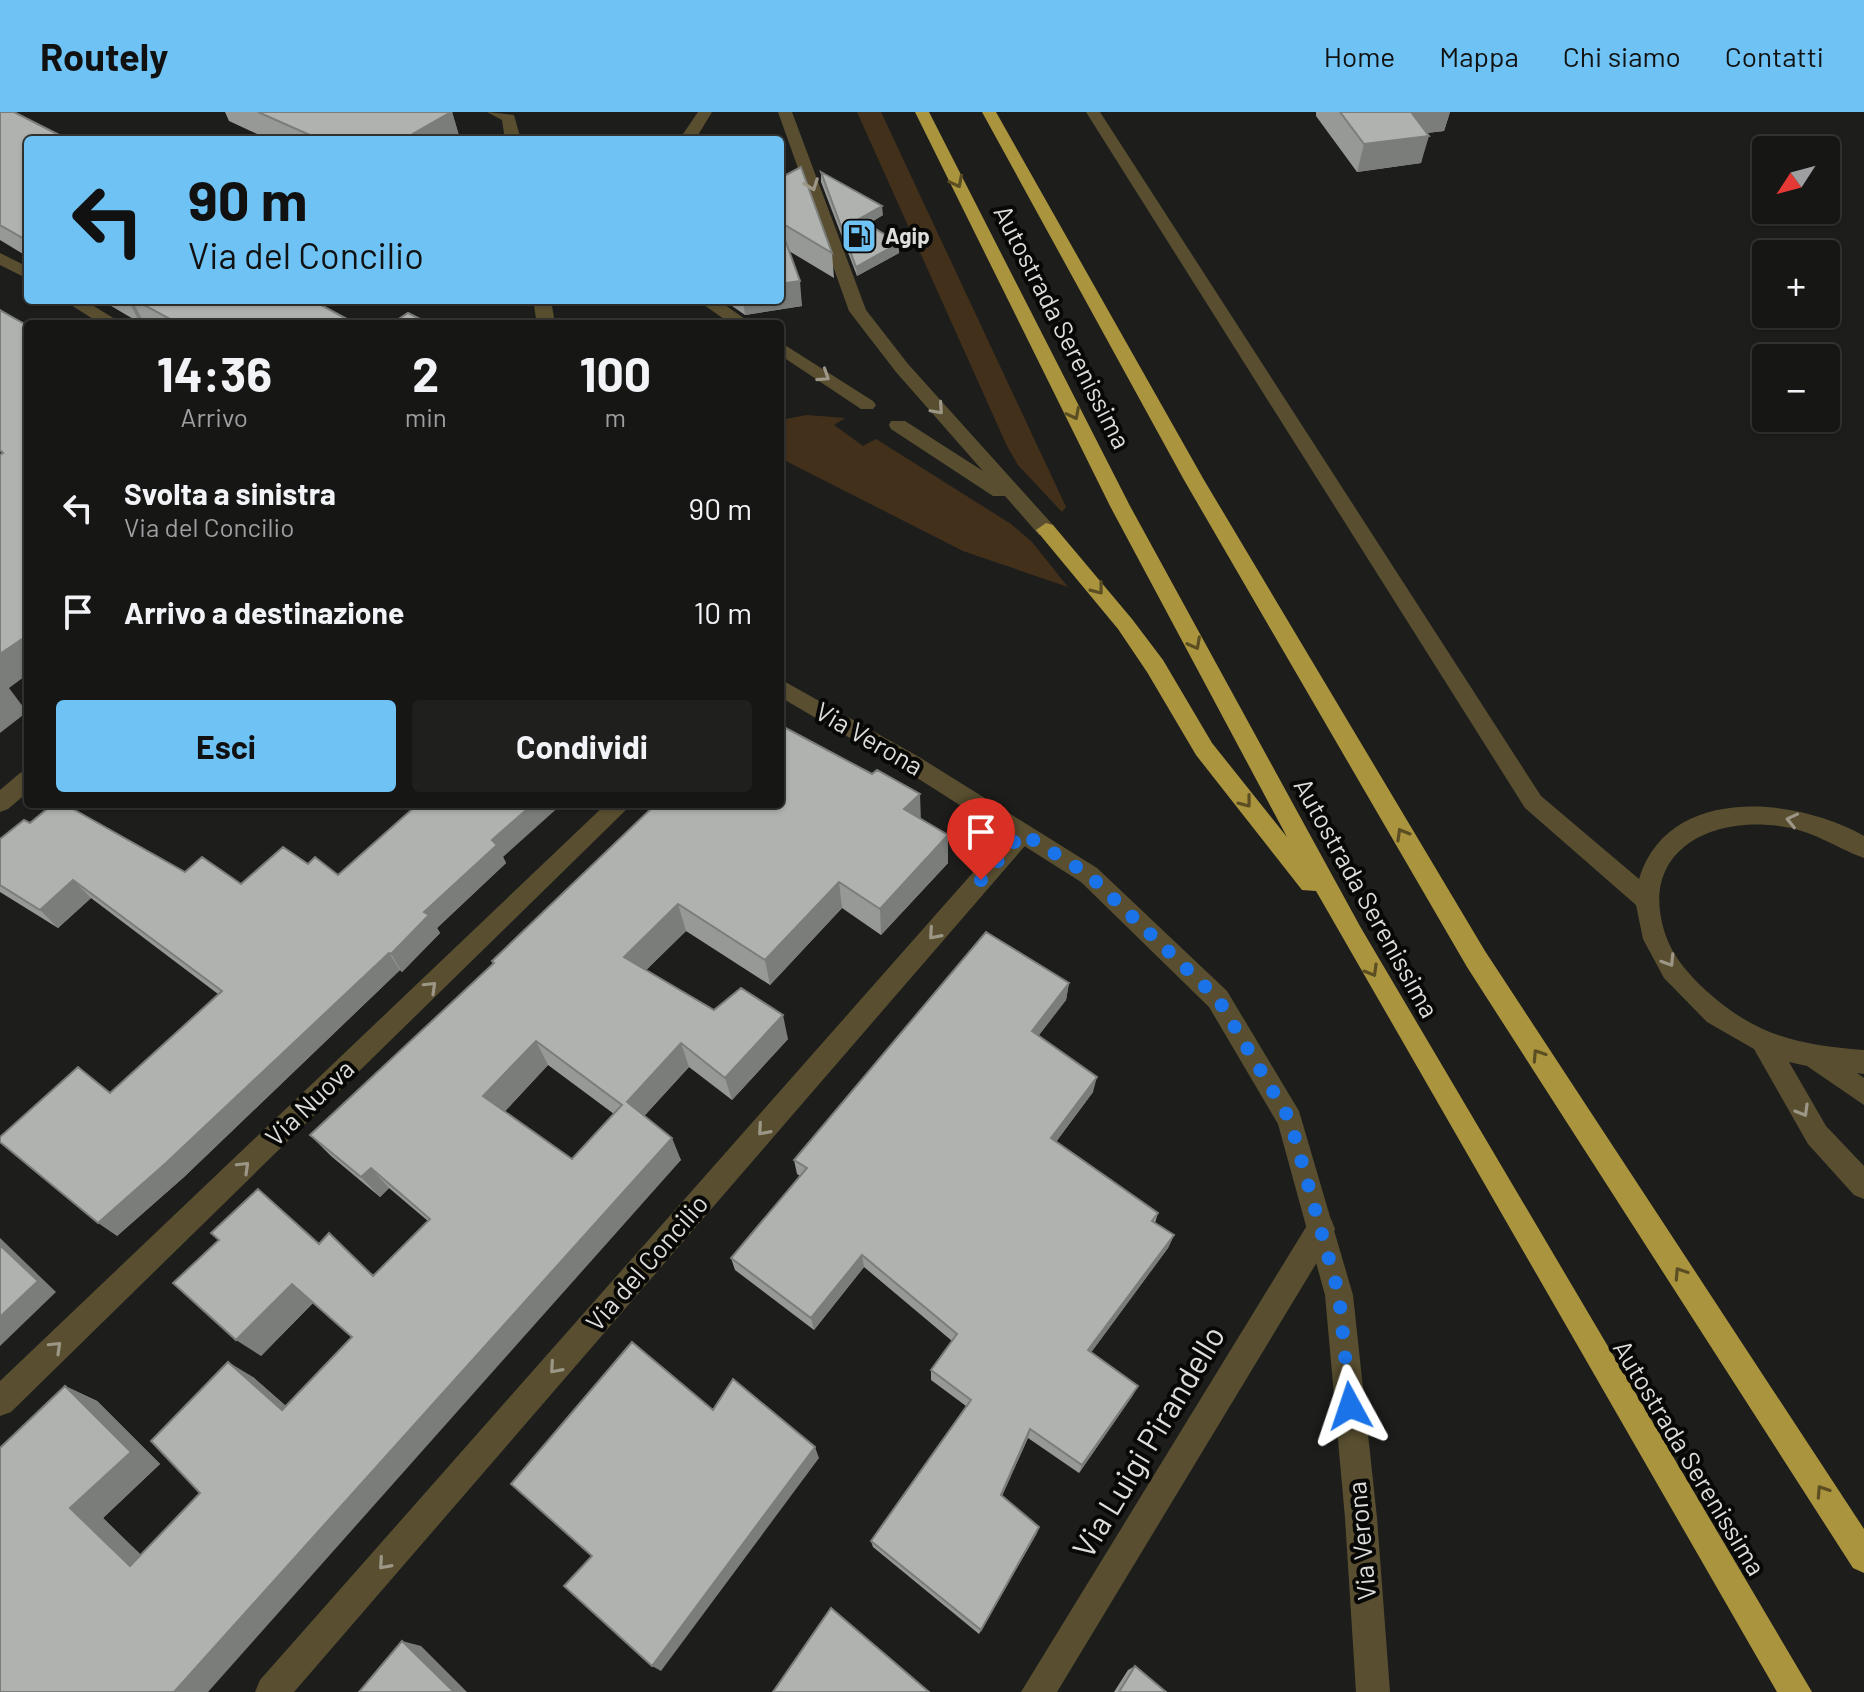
<!DOCTYPE html>
<html lang="it">
<head>
<meta charset="utf-8">
<style>
	:root { --surface:#161615; --page:#1f1f1e; --text:#f1f3f6; --muted:#9e9fa0; --line:#353534; --accent:#6ec2f4 }
	body { margin:0; font-family:Barlow,sans-serif; background:var(--page); color:var(--text); height:100vh; display:flex; flex-direction:column; font-size:30px; white-space:nowrap }
	* { box-sizing:border-box; margin:0 }
	p { font-size:26px; color:var(--muted) }
	.icon { flex:none; width:44px; height:44px; fill:none; stroke:currentColor; stroke-width:2; stroke-linecap:round; stroke-linejoin:round }
	.map { position:relative; flex:1; overflow:hidden }
	.side { position:absolute; left:24px; top:208px; width:760px; height:488px; display:flex; flex-direction:column; background:var(--surface); border-radius:8px; box-shadow:0 2px 6px #0004,0 0 0 2px var(--line) }
	.side>* { flex:none }
	.guide { position:absolute; left:24px; top:24px; width:760px; height:168px; border-radius:8px; box-shadow:0 2px 6px #0004,0 0 0 2px var(--line); background:#6ec2f4; color:#111; overflow:hidden }
	.needle { width:52px; rotate:234deg }
	.fabs { position:absolute; left:1752px; top:24px; display:grid; gap:16px }
	.fabs a { display:grid; place-items:center; width:88px; height:88px; border-radius:8px; background:var(--surface); box-shadow:0 2px 6px #0004,0 0 0 2px var(--line); font-size:40px }
	.pin { position:absolute; display:grid; place-items:center; width:68px; height:68px; color:#fff; margin:-82px -34px; border-radius:50% 50% 50% 0; rotate:-45deg; box-shadow:0 0 8px #0007 }
	.pin .icon { rotate:45deg }
	.me { position:absolute; width:88px; margin:-44px; rotate:355deg; stroke-linejoin:round; filter:drop-shadow(0 0 6px #0008) }
	.turn { display:flex; align-items:center; gap:28px; height:168px; padding:0 32px; font-size:36px }
	.turn .icon { width:104px; height:104px; stroke-width:2.5 }
	.turn b { display:block; font-size:56px; line-height:68px }
	.eta { display:flex; justify-content:space-evenly; align-items:center; height:136px; text-align:center }
	.eta b { font-size:48px; font-weight:700; line-height:56px }
	.action { display:flex; gap:16px; margin-top:auto; padding:16px 32px }
	.action a { flex:1; height:92px; border-radius:8px; background:var(--accent); color:#111; font-size:32px; font-weight:700; line-height:92px; text-align:center }
	.action a+a { background:var(--page); color:var(--text) }
	ul { padding:0; list-style:none }
	li { display:flex; align-items:center; gap:24px; height:104px; padding:0 32px }
	li div { flex:1 }
	li b { display:block; font-size:30px }
	li em { font-style:normal }
	header { display:flex; align-items:center; gap:48px; box-sizing:border-box; height:112px; padding:0 40px; background:var(--accent); color:#111 }
	header strong { font-size:38px }
	nav { display:flex; gap:44px; margin-inline-start:auto; font-size:28px }
	.map>svg:first-child { display:block }
	.green { fill:#43301b }
	.lines { fill:none; stroke-linecap:round; stroke-linejoin:round }
	.service { fill:#594f30; fill-rule:evenodd }
	.minor { fill:#594f30; fill-rule:evenodd }
	.tertiary { fill:#594f30; fill-rule:evenodd }
	.motorway { fill:#ab943e; fill-rule:evenodd }
	.wall { fill:#969996; fill-rule:evenodd }
	.shaded-wall { fill:#7a7d7a }
	.building { fill:#afb2af; stroke:#7a7d7a; stroke-width:2; fill-rule:evenodd }
	.oneway { stroke:#5a4e22 }
	.oneway2 { stroke:#9b9686 }
	.route { stroke:#1a73e8; stroke-width:14; stroke-dasharray:0 25.2 }
	.labels { text-anchor:middle; stroke-width:8; stroke-linejoin:round; paint-order:stroke }
	.far-poi-label { font-size:22px; font-weight:bold; fill:#dddedc; stroke:#080807; text-anchor:start }
	.street-label { font-size:26px; fill:#dddedc; stroke:#080807 }
	.near-street-label { font-size:32px; fill:#dddedc; stroke:#080807 }
</style>
</head>
<body>
<header>
<strong>Routely</strong>
<nav><a>Home</a><a>Mappa</a><a>Chi siamo</a><a>Contatti</a></nav>
</header>
<div class="map">
<svg width="1864" height="1580" viewBox="0 0 1864 1580">
	<rect width="100%" height="100%" fill="#1d1e1c"/>
	<path class="green" d="M 857,0 L 881,0 L 1066,395 L 1062,400 L 1018,353 L 1007,334 Z
		M 807,303 L 845,306 L 834,313 L 863,334 L 876,327 L 1011,412 L 1032,430 L 1068,475 L 963,439 L 780,346 L 780,308 Z"/>
	<g class="lines">
		<path class="service" d="M 698,0 L 712,0 L 695,28 L 679,28 Z
			M 778,0 L 792,0 L 866,198 L 908,252 L 1053,413 L 1056,418 L 1053,423 L 1039,423 L 1005,384 L 993,384 L 891,317 L 889,313 L 891,309 L 905,309 L 983,359 L 896,260 L 849,199 Z
			M 697,188 L 718,188 L 752,212 L 731,212 Z
			M 780,230 L 873,289 L 876,293 L 873,297 L 861,297 L 780,243 Z"/>
		<path class="minor" d="M 487,0 L 514,3 L 521,28 L 505,28 L 502,8 Z
			M 533,188 L 551,188 L 555,212 L 537,212 Z
			M 28,658 L 28,680 L 8,697 L 0,700 L 0,678 L 20,661 Z
			M 606,692 L 632,692 L 11,1300 L 0,1304 L 0,1269 Z
			M 1022,712 L 1030,714 L 1034,721 L 1030,728 L 294,1580 L 255,1580 L 260,1568 L 1014,714 Z
			M 1321,1104 L 1331,1107 L 1335,1117 L 1331,1127 L 1057,1580 L 1021,1580 L 1311,1107 Z"/>
		<path class="tertiary" d="M 1086,0 L 1100,0 L 1541,684 L 1639,767 C 1668,672 1796,685 1864,724 L 1864,746 C 1834,735 1813,718 1779,714 C 1704,704 1636,744 1667,827 C 1679,858 1714,888 1742,906 C 1779,929 1821,935 1864,938 L 1864,962 L 1857,961 L 1864,966 L 1864,993 L 1807,954 L 1789,950 L 1826,1014 L 1864,1054 L 1864,1087 L 1854,1083 L 1808,1032 L 1754,937 L 1707,910 L 1664,866 L 1643,827 L 1636,793 L 1525,696 Z
			M 0,141 L 28,155 L 28,167 L 0,153 Z
			M 63,188 L 84,188 L 123,212 L 101,212 Z
			M 780,567 L 919,645 L 1097,756 L 1227,879 L 1299,999 L 1353,1183 L 1377,1406 L 1390,1580 L 1356,1580 L 1345,1406 L 1325,1183 L 1278,1012 L 1209,895 L 1081,770 L 903,657 L 780,585 Z"/>
		<path class="motorway" d="M 915,0 L 929,0 L 1130,394 L 1361,816 L 1812,1580 L 1777,1580 L 1316,779 L 1302,778 L 1196,643 L 1147,560 L 1118,517 L 1036,418 L 1046,411 L 1053,413 L 1132,507 L 1163,548 L 1212,631 L 1287,725 L 1110,394 Z
			M 982,0 L 996,0 L 1204,368 L 1485,839 L 1864,1417 L 1864,1461 L 1853,1456 L 1467,855 L 1184,368 Z"/>
	</g>
	<path class="wall" d="M 0,0 L 28,28 L 28,145 L 0,128 Z
		M 225,0 L 452,0 L 460,27 L 458,28 L 270,28 L 229,9 Z
		M 1316,0 L 1450,0 L 1444,19 L 1427,21 L 1421,51 L 1357,60 L 1316,4 Z
		M 821,60 L 883,103 L 868,112 L 899,141 L 857,164 L 821,70 Z
		M 780,66 L 832,141 L 834,166 L 789,139 L 802,194 L 745,203 L 732,194 L 730,188 L 780,188 Z
		M 101,188 L 320,188 L 317,191 L 356,212 L 148,212 L 143,209 L 140,211 Z
		M 921,707 L 948,723 L 948,751 L 881,823 L 842,796 L 770,873 L 686,819 L 646,858 L 714,898 L 788,927 L 732,988 L 689,955 L 644,1004 L 681,1048 L 0,1580 L 65,1274 L 97,1289 L 160,1352 L 103,1406 L 140,1443 L 200,1381 L 253,1265 L 286,1294 L 352,1225 L 313,1191 L 261,1244 L 319,1131 L 374,1163 L 428,1109 L 389,1076 L 380,1085 L 331,1044 L 310,1023 L 493,852 L 492,849 ZM 548,953 L 614,1002 L 572,1047 L 504,1000 Z
		M 30,711 L 185,760 L 241,772 L 308,752 L 338,763 L 503,745 L 506,751 L 437,816 L 440,821 L 402,860 L 400,858 L 184,1065 L 117,1124 L 110,981 L 218,882 L 91,786 L 58,816 L 0,780 L 0,727 Z
		M 1069,871 L 1066,888 L 1038,924 L 1093,980 L 1056,1030 L 1158,1101 L 1155,1111 L 1174,1123 L 1168,1136 L 1091,1240 L 1133,1283 L 1079,1361 L 1028,1326 L 1002,1384 L 1037,1421 L 979,1522 L 873,1435 L 871,1429 L 966,1294 L 931,1268 L 931,1258 L 952,1229 L 864,1155 L 814,1218 L 735,1158 L 731,1146 L 800,1064 L 797,1062 L 794,1048 Z
		M 1135,1554 L 1166,1580 L 1114,1580 L 1128,1558 Z"/>
	<path class="shaded-wall" d="M 451,0 L 452,0 L 460,27 L 458,28 L 402,28 Z
		M 1407,0 L 1450,0 L 1444,19 L 1400,24 Z
		M 1429,24 L 1421,51 L 1357,60 L 1364,32 Z
		M 882,94 L 883,103 L 860,117 L 859,107 Z
		M 899,131 L 899,141 L 857,164 L 856,155 Z
		M 800,169 L 802,194 L 745,203 L 743,188 L 780,188 L 780,172 Z
		M 128,188 L 132,188 L 143,209 L 140,211 Z
		M 28,523 L 28,562 L 9,576 L 27,600 L 0,621 L 0,542 Z
		M 920,682 L 921,710 L 904,697 Z
		M 533,692 L 562,692 L 503,745 L 506,751 L 437,816 L 440,821 L 402,860 L 391,842 L 424,800 L 492,728 Z
		M 948,723 L 948,751 L 881,823 L 880,797 Z
		M 73,768 L 91,786 L 58,816 L 40,798 Z
		M 839,770 L 842,796 L 770,873 L 765,848 Z
		M 678,792 L 686,819 L 634,870 L 624,845 Z
		M 389,841 L 400,858 L 184,1065 L 117,1124 L 98,1111 Z
		M 1069,871 L 1066,888 L 1030,935 L 1032,919 Z
		M 783,903 L 788,927 L 732,988 L 725,966 Z
		M 536,929 L 548,953 L 498,1007 L 483,984 Z
		M 681,931 L 689,955 L 637,1012 L 627,990 Z
		M 1097,965 L 1093,980 L 1048,1040 L 1051,1026 Z
		M 672,1026 L 681,1048 L 208,1580 L 174,1580 Z
		M 371,1056 L 389,1076 L 380,1085 L 361,1065 Z
		M 1174,1123 L 1168,1136 L 1085,1249 L 1088,1238 Z
		M 0,1126 L 56,1180 L 0,1234 Z
		M 862,1143 L 864,1155 L 814,1218 L 811,1206 Z
		M 292,1172 L 314,1189 L 261,1244 L 236,1228 Z
		M 228,1250 L 253,1265 L 306,1312 L 282,1298 Z
		M 65,1274 L 97,1289 L 160,1352 L 103,1406 L 161,1462 L 130,1454 L 70,1396 Z
		M 1138,1274 L 1133,1283 L 1079,1361 L 1082,1353 Z
		M 1030,1317 L 1028,1326 L 999,1390 L 1001,1383 Z
		M 815,1335 L 819,1346 L 661,1559 L 652,1554 Z
		M 1039,1415 L 1037,1421 L 979,1522 L 981,1518 Z
		M 402,1529 L 421,1534 L 467,1580 L 454,1580 Z"/>
	<path class="building" d="M 0,0 L 14,0 L 69,28 L 28,28 L 28,129 L 0,113 Z
		M 258,0 L 451,0 L 402,28 L 321,28 Z
		M 1340,0 L 1411,0 L 1429,24 L 1364,32 Z
		M 801,55 L 832,141 L 780,110 L 780,66 Z
		M 821,60 L 882,94 L 859,107 L 899,131 L 856,155 Z
		M 780,114 L 800,169 L 780,172 Z
		M 135,188 L 312,188 L 356,212 L 242,212 L 240,210 L 238,212 L 179,212 Z
		M 0,198 L 28,214 L 28,523 L 0,542 L 0,343 L 3,341 L 0,338 Z
		M 408,201 L 430,212 L 391,212 Z
		M 780,613 L 872,662 L 877,658 L 920,682 L 904,697 L 948,723 L 880,797 L 839,770 L 765,848 L 678,792 L 624,845 L 714,898 L 741,876 L 783,903 L 725,966 L 681,931 L 627,990 L 672,1026 L 174,1580 L 0,1580 L 0,1336 L 65,1274 L 131,1340 L 70,1396 L 130,1454 L 200,1381 L 151,1329 L 228,1250 L 282,1298 L 352,1225 L 292,1172 L 236,1228 L 173,1171 L 219,1128 L 211,1121 L 258,1077 L 319,1132 L 329,1121 L 373,1164 L 430,1107 L 371,1056 L 361,1065 L 310,1023 L 494,851 L 492,849 L 656,692 L 780,692 ZM 536,929 L 622,993 L 572,1047 L 483,984 Z
		M 53,692 L 64,692 L 185,760 L 202,745 L 241,772 L 283,735 L 308,752 L 315,745 L 338,763 L 418,692 L 533,692 L 492,728 L 497,733 L 424,800 L 429,803 L 391,842 L 389,841 L 166,1051 L 98,1111 L 0,1030 L 0,1025 L 78,955 L 110,981 L 222,879 L 73,768 L 40,798 L 0,773 L 0,727 L 24,708 L 30,711 Z
		M 986,820 L 1069,871 L 1032,919 L 1097,965 L 1051,1026 L 1158,1101 L 1152,1109 L 1174,1123 L 1088,1238 L 1138,1274 L 1082,1353 L 1030,1317 L 1001,1383 L 1039,1415 L 981,1518 L 871,1429 L 971,1288 L 931,1258 L 957,1222 L 862,1143 L 811,1206 L 731,1146 L 807,1056 L 794,1048 Z
		M 0,1133 L 38,1169 L 0,1205 Z
		M 632,1230 L 713,1298 L 733,1267 L 815,1335 L 652,1554 L 564,1474 L 592,1444 L 511,1372 Z
		M 831,1496 L 929,1580 L 773,1580 Z
		M 402,1529 L 454,1580 L 359,1580 Z
		M 1135,1554 L 1166,1580 L 1119,1580 Z"/>
	<defs><path id="oneway-chevron" d="M-2-3.5L2.5 0L-2 3.5" fill="none" stroke-width="1.6" stroke-linecap="round" stroke-linejoin="round" transform="scale(2)"/></defs>
	<g class="oneway">
		<use href="#oneway-chevron" transform="translate(957 70) rotate(63)"/>
		<use href="#oneway-chevron" transform="translate(1074 302) rotate(63)"/>
		<use href="#oneway-chevron" transform="translate(1098 477) rotate(52)"/>
		<use href="#oneway-chevron" transform="translate(1195 532) rotate(62)"/>
		<use href="#oneway-chevron" transform="translate(1246 690) rotate(52)"/>
		<use href="#oneway-chevron" transform="translate(1402 722) rotate(-120)"/>
		<use href="#oneway-chevron" transform="translate(1372 859) rotate(60)"/>
		<use href="#oneway-chevron" transform="translate(1538 943) rotate(-123)"/>
		<use href="#oneway-chevron" transform="translate(1680 1161) rotate(-123)"/>
		<use href="#oneway-chevron" transform="translate(1822 1379) rotate(-123)"/>
	</g>
	<g class="oneway2">
		<use href="#oneway-chevron" transform="translate(812 73) rotate(70)"/>
		<use href="#oneway-chevron" transform="translate(824 264) rotate(33)"/>
		<use href="#oneway-chevron" transform="translate(938 297) rotate(48)"/>
		<use href="#oneway-chevron" transform="translate(1792 708) rotate(-167)"/>
		<use href="#oneway-chevron" transform="translate(934 822) rotate(131)"/>
		<use href="#oneway-chevron" transform="translate(1669 849) rotate(58)"/>
		<use href="#oneway-chevron" transform="translate(431 875) rotate(-44)"/>
		<use href="#oneway-chevron" transform="translate(1803 999) rotate(60)"/>
		<use href="#oneway-chevron" transform="translate(763 1018) rotate(131)"/>
		<use href="#oneway-chevron" transform="translate(244 1055) rotate(-44)"/>
		<use href="#oneway-chevron" transform="translate(56 1235) rotate(-44)"/>
		<use href="#oneway-chevron" transform="translate(555 1256) rotate(131)"/>
		<use href="#oneway-chevron" transform="translate(384 1452) rotate(131)"/>
	</g>
	<g class="lines">
		<path class="route" d="M 981,768 L 1022,721 L 1089,763 L 1218,887 L 1290,1008 L 1339,1183 L 1350,1294"/>
	</g>
	<defs>
		<symbol id="fuel-square" viewBox="-11 -11 22 22"><rect x="-9" y="-9" width="18" height="18" rx="4" fill="#6ec2f4" stroke="#080807"/><path d="M-5.5-6h7V0h2V4h1.3V-2.5L3-4.5l.8-.8L6-3V5H2.5V1h-1V6h-7ZM-4.2-4.7v3.2H.2V-4.7Z" fill="#111"/></symbol>
	</defs>
	<g fill-rule="evenodd">
		<use href="#fuel-square" x="839" y="104" width="40" height="40"/>
	</g>
	<g class="labels">
		<g class="far-poi-label">
			<text x="885" y="132">Agip</text>
		</g>
		<g class="street-label">
			<text transform="translate(1062 215) rotate(63)" y="9">Autostrada Serenissima</text>
			<text transform="translate(869 627) rotate(30)" y="9">Via Verona</text>
			<text transform="translate(1366 786) rotate(61)" y="9">Autostrada Serenissima</text>
			<text transform="translate(310 991) rotate(-44)" y="9">Via Nuova</text>
			<text transform="translate(647 1151) rotate(-49)" y="9">Via del Concilio</text>
			<text transform="translate(1689 1346) rotate(59)" y="9">Autostrada Serenissima</text>
			<text transform="translate(1362 1429) rotate(-95)" y="9">Via Verona</text>
		</g>
		<g class="near-street-label">
			<text transform="translate(1149 1330) rotate(-59)" y="11">Via Luigi Pirandello</text>
		</g>
	</g>
</svg>
<div class="fabs">
<a><svg class="needle" viewBox="-14 -14 28 28"><path d="M0-13l5 13h-10z" fill="#e53935"/><path d="M0 13l5-13h-10z" fill="#9e9fa0"/></svg></a>
<a>+</a>
<a>−</a>
</div>
<div class="pin" style="left:981px;top:768px;background:#d93025"><svg class="icon" aria-label="arrive" viewBox="0 0 24 24"><path d="M6 21V4h12l-3 4 3 4H6"/></svg></div>
<svg class="me" style="left:1350px;top:1294px" viewBox="-20 -20 40 40"><path d="M0-17L14 15 0 8-14 15z" fill="#1a73e8" stroke="#fff" stroke-width="4"/></svg>
<div class="guide">
<div class="turn"><svg class="icon" aria-label="left" viewBox="0 0 24 24"><path d="M17 20v-9H6M10 6l-5 5 5 5"/></svg><div><b>90 m</b>Via del Concilio</div></div>
</div>
<section class="side">
<div class="eta">
<div><b>14:36</b><p>Arrivo</p></div>
<div><b>2</b><p>min</p></div>
<div><b>100</b><p>m</p></div>
</div>
<ul>
<li><svg class="icon" aria-label="left" viewBox="0 0 24 24"><path d="M17 20v-9H6M10 6l-5 5 5 5"/></svg><div><b>Svolta a sinistra</b><p>Via del Concilio</p></div><em>90 m</em></li>
<li><svg class="icon" aria-label="arrive" viewBox="0 0 24 24"><path d="M6 21V4h12l-3 4 3 4H6"/></svg><div><b>Arrivo a destinazione</b></div><em>10 m</em></li>
</ul>
<div class="action"><a>Esci</a><a>Condividi</a></div>
</section>
</div>
</body>
</html>
